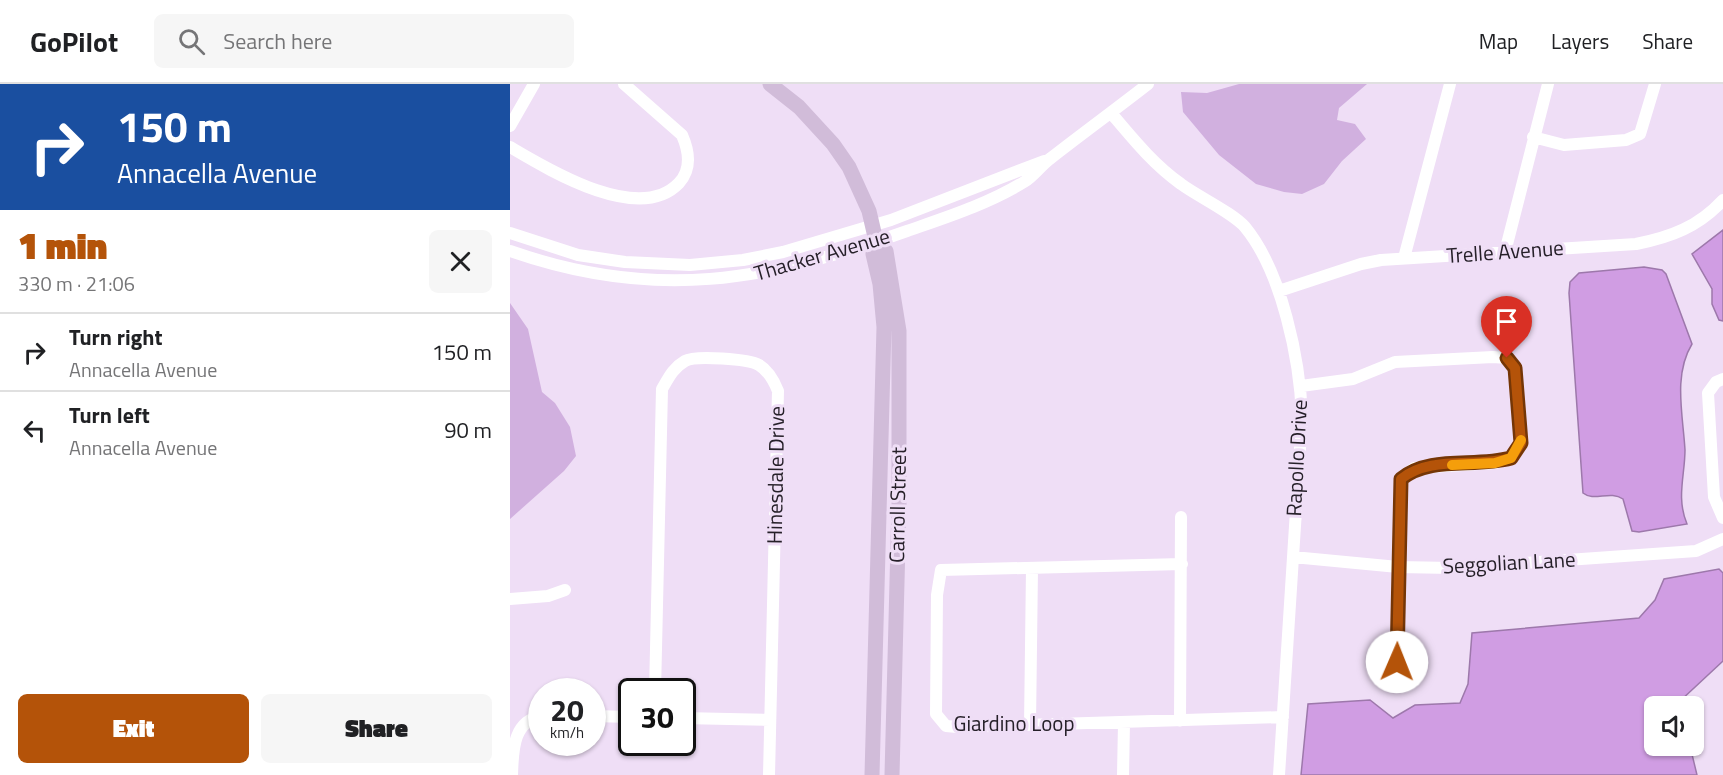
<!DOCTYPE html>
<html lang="en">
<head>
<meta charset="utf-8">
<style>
	:root { --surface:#fff; --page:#f6f6f6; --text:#202124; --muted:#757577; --line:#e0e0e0; --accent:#b45309 }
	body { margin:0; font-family:"Titillium Web",sans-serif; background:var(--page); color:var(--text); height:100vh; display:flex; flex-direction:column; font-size:22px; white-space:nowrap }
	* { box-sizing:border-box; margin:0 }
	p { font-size:20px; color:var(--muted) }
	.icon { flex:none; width:33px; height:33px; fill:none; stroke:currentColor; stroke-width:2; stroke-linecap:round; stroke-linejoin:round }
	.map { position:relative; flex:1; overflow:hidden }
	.side { display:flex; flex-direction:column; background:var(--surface); width:510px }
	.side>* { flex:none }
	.guide { background:#1a4fa0; color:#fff; overflow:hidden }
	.fabs { position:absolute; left:1134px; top:612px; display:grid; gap:12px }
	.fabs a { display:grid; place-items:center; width:60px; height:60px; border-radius:9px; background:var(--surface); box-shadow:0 2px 4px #0004; font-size:30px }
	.speed { position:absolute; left:18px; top:594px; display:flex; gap:12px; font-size:30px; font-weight:700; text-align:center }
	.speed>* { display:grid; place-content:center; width:78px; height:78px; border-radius:50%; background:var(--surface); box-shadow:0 2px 4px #0004; line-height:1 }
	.speed small { font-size:15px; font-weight:400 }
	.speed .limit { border:3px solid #111; border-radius:9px; background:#fff; color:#111 }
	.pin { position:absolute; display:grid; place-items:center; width:51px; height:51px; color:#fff; margin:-62px -26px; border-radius:50% 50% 50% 0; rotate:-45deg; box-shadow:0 0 6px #0007 }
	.pin .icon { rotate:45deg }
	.me { position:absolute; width:66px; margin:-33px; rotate:1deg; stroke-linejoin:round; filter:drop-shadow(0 0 4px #0008) }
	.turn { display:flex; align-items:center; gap:21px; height:126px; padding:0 18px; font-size:27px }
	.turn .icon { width:78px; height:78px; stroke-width:2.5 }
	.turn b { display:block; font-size:42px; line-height:51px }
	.round { display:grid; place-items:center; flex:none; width:63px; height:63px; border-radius:9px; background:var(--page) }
	.overview { display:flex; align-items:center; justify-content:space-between; height:102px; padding:0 18px }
	h1 { font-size:36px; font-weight:800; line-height:45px; color:var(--accent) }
	.action { display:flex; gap:12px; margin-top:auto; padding:12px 18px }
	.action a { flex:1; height:69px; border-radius:9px; background:var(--accent); color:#fff; font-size:24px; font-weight:800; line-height:69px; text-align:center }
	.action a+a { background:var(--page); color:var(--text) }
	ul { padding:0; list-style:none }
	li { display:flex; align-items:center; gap:18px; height:78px; padding:0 18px; border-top:2px solid var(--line) }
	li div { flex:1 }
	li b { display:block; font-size:22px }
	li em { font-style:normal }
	header { display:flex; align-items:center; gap:36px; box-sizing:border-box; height:84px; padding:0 30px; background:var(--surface); border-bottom:2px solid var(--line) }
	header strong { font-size:28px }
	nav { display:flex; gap:33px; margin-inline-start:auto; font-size:21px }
	.search { width:420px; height:54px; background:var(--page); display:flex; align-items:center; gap:15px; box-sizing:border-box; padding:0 21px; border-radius:9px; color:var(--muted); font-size:22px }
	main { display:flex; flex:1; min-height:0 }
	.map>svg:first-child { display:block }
	.green { fill:#d1b0df }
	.water { fill:#d09de3; stroke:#9d78ab; stroke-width:1.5 }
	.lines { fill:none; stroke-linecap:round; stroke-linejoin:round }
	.minor { stroke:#fff; stroke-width:12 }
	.major { stroke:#d1bcd9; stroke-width:15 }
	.route-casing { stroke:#753606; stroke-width:15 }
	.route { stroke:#b45309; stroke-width:10 }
	.slow { stroke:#f59e0b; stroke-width:10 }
	.labels { text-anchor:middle; stroke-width:6; stroke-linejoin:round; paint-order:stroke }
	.street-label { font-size:21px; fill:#262029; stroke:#efdef6 }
</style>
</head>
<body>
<header>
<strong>GoPilot</strong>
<div class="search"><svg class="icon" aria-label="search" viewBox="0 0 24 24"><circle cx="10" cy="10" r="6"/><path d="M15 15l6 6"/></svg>Search here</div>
<nav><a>Map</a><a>Layers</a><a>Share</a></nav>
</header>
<main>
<section class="side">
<div class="guide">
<div class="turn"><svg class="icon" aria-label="right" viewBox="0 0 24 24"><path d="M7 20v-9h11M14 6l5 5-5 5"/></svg><div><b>150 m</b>Annacella Avenue</div></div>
</div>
<div class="overview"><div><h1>1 min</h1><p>330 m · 21:06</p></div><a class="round"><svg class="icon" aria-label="close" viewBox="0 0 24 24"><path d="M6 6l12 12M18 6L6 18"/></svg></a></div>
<ul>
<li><svg class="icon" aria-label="right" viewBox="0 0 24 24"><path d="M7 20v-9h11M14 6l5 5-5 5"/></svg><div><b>Turn right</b><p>Annacella Avenue</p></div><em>150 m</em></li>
<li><svg class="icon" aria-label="left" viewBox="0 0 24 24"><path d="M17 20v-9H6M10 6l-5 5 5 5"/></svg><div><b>Turn left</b><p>Annacella Avenue</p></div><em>90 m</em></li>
</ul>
<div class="action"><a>Exit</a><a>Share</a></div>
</section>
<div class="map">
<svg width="1213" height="691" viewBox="0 0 1213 691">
	<rect width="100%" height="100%" fill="#efdef6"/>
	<path class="green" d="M 729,0 L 857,0 L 829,24 L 827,36 L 845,40 L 856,55 L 832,77 L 814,100 L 792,110 L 774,108 L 746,100 L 709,71 L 673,28 L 671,8 L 697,9 Z
		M 0,219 L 18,245 L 32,308 L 45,319 L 60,343 L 66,372 L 54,387 L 0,435 Z"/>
	<path class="water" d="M 1213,146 L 1213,237 L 1209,236 L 1202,220 L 1202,205 L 1182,170 Z
		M 1134,183 L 1152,186 L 1156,190 L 1182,260 C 1163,291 1173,331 1175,366 C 1175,391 1166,414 1177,440 L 1129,448 L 1122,447 L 1113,415 C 1100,406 1084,418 1073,409 L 1059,209 L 1060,198 L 1069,189 Z
		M 1209,485 L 1213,489 L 1213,577 L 1169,618 L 1170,622 L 1144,622 L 1144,662 L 1180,662 L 1187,691 L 791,691 L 798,620 L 860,616 L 883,634 L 905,621 L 950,619 L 958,600 L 962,549 L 1129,534 L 1145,516 L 1154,495 Z"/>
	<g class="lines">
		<path class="minor" d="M 601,29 C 623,55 643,80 671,100 C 687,112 723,129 735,143 C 772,188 790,276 792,333 L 769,691
			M 0,42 L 24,0
			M 1023,53 L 1054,61 L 1116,56 L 1130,50 L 1145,0
			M 0,63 C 39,86 129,141 169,99 C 182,85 179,67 172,51 L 114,0
			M 0,149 L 68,171 L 115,178 L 180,181 L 233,176 L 273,168 L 381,136 L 534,77
			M 0,167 C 146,218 255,197 397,147 C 437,133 478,120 514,98 C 524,92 531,81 541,74 C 573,49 606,25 638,0
			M 995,168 L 1038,0
			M 894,174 L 940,0
			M 769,207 L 851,180 L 871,176 L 1126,160 C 1161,153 1188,143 1213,116
			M 1213,295 L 1206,298 L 1198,309 L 1204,413 L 1213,434
			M 791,302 L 843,295 L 885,278 L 983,273 L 997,274 L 1005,284 L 1011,359 L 1001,374 L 985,379 L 904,384 L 891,395 L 887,578 L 895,601
			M 783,473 L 888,483 L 942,484 L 1186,467 L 1213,455
			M 672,480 L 431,486 L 427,511 L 426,630 L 436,642 L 447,643 L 773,633
			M 0,515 L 38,512 L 55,506
			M 145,608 L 152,305 C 159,293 163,284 175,277 C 185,271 239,275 249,281 C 259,287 264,297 268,307 L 259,691
			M 82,632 L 122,633
			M 172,634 L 260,636
			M 670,637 L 671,433
			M 520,641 L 522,484
			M 2,691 C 3,668 2,637 32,632
			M 613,691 L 614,639"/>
		<path class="major" d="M 260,0 L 289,23 L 323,60 L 339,83 L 359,127 L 366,157 L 363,170 L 370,200 L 374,243 L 362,691
			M 366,157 L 376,167 L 389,247 L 389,421 L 382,691"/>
	</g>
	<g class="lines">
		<defs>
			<path id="route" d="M 887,578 L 891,395 C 920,371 965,384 1001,374 L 1011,359 L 1005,284 L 997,274"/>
		</defs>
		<use href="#route" class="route-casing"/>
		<use href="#route" class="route"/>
		<path class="slow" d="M 942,381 L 985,379 L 1001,374 L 1011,356"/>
	</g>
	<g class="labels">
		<g class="street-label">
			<text transform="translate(995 168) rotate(-4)" y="7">Trelle Avenue</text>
			<text transform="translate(312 171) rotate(-16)" y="7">Thacker Avenue</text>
			<text transform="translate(787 374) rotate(-87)" y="7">Rapollo Drive</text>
			<text transform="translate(266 391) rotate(-89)" y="7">Hinesdale Drive</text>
			<text transform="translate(388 421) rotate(-89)" y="7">Carroll Street</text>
			<text transform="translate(999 479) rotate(-3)" y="7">Seggolian Lane</text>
			<text x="504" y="647">Giardino Loop</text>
		</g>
	</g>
</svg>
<div class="fabs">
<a><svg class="icon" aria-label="sound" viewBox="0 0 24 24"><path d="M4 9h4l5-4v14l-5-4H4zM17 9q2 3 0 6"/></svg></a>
</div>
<div class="speed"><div>20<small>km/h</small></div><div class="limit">30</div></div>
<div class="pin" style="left:997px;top:274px;background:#d93025"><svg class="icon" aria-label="arrive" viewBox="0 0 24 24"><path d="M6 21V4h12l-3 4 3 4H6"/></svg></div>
<svg class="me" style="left:887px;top:578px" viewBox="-20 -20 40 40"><circle r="19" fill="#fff"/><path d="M0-13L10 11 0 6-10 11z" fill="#b45309"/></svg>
</div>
</main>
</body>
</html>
